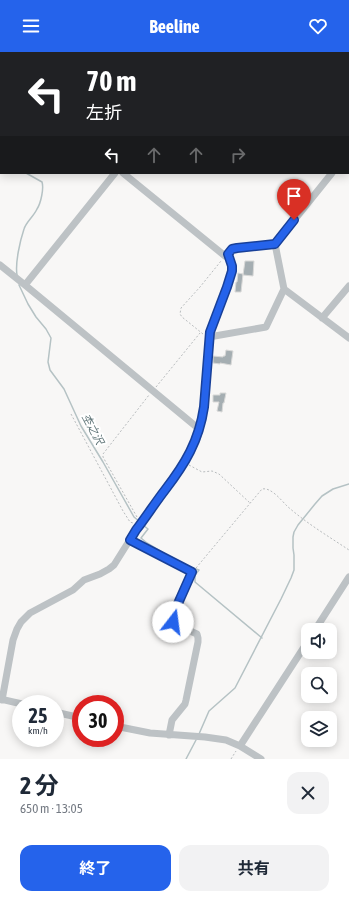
<!DOCTYPE html>
<html lang="ja">
<head>
<meta charset="utf-8">
<style>
	:root { --surface:#fff; --page:#f2f2f3; --text:#1f2937; --muted:#747a83; --accent:#2563eb }
	body { margin:0; font-family:"Asap Condensed","Noto Sans JP",sans-serif; background:var(--page); color:var(--text); height:100vh; display:flex; flex-direction:column; font-size:15px; white-space:nowrap }
	* { box-sizing:border-box; margin:0 }
	p { font-size:13px; color:var(--muted) }
	.icon { flex:none; width:22px; height:22px; fill:none; stroke:currentColor; stroke-width:2; stroke-linecap:round; stroke-linejoin:round }
	.map { position:relative; height:707px; overflow:hidden }
	.drawer { display:flex; flex-direction:column; background:var(--surface); flex:1 }
	.drawer>* { flex:none }
	.top-card { position:absolute; left:0px; top:0px; width:349px; height:122px; box-shadow:0 2px 10px #0003; background:#202124; color:#fff; overflow:hidden }
	.tools { position:absolute; left:301px; top:571px; display:grid; gap:8px }
	.tools a { display:grid; place-items:center; width:36px; height:36px; border-radius:8px; background:var(--surface); box-shadow:0 2px 10px #0003; font-size:20px }
	.speed { position:absolute; left:12px; top:643px; display:flex; gap:8px; font-size:20px; font-weight:700; text-align:center }
	.speed>* { display:grid; place-content:center; width:52px; height:52px; border-radius:50%; background:var(--surface); box-shadow:0 2px 10px #0003; line-height:1 }
	.speed small { font-size:10px; font-weight:400 }
	.speed .limit { border:6px solid #d22; background:#fff; color:#111 }
	.pin { position:absolute; display:grid; place-items:center; width:34px; height:34px; color:#fff; margin:-41px -17px; border-radius:50% 50% 50% 0; rotate:-45deg; box-shadow:0 0 4px #0007 }
	.pin .icon { rotate:45deg }
	.me { position:absolute; width:44px; margin:-22px; rotate:15deg; stroke-linejoin:round; filter:drop-shadow(0 0 3px #0008) }
	.turn { display:flex; align-items:center; gap:14px; height:84px; padding:0 20px; font-size:18px }
	.turn .icon { width:52px; height:52px; stroke-width:2.5 }
	.turn b { display:block; font-size:28px; line-height:34px }
	.lanes { display:flex; align-items:center; height:38px; padding:0 20px; background:#0003; justify-content:center; gap:20px; direction:ltr }
	.lanes .off { opacity:.35 }
	.round { display:grid; place-items:center; flex:none; width:42px; height:42px; border-radius:12px; background:var(--page) }
	.summary { display:flex; align-items:center; justify-content:space-between; height:68px; padding:0 20px }
	h1 { font-size:24px; font-weight:700; line-height:30px }
	.cta { display:flex; gap:8px; margin-top:auto; padding:8px 20px }
	.cta a { flex:1; height:46px; border-radius:12px; background:var(--accent); color:#fff; font-size:16px; font-weight:700; line-height:46px; text-align:center }
	.cta a+a { background:var(--page); color:var(--text) }
	header { display:flex; justify-content:space-between; align-items:center; height:52px; padding:0 20px; background:var(--accent); color:#fff; font-size:18px; font-weight:700 }
	.map>svg:first-child { display:block }
	.lines { fill:none; stroke-linecap:round; stroke-linejoin:round }
	.stream { stroke:#b5c2c4; stroke-width:1.5 }
	.building { fill:#a5aeb2; stroke:#d9d9d8 }
	.path { stroke:#b8bcbe; stroke-width:1; stroke-dasharray:2 2; stroke-linecap:butt }
	.minor { stroke:#bdc2c5; stroke-width:7 }
	.route-casing { stroke:#184099; stroke-width:10 }
	.route { stroke:#2563eb; stroke-width:7 }
	.labels { text-anchor:middle; stroke-width:4; stroke-linejoin:round; paint-order:stroke }
	.water-label { font-size:11px; font-style:italic; fill:#607578; stroke:#fff }
</style>
</head>
<body>
<header><svg class="icon" aria-label="menu" viewBox="0 0 24 24"><path d="M4 6h16M4 12h16M4 18h16"/></svg>Beeline<svg class="icon" aria-label="heart" viewBox="0 0 24 24"><path d="M12 20l-8-8c-3-5 5-10 8-4 3-6 11-1 8 4z"/></svg></header>
<div class="map">
<svg width="349" height="707" viewBox="0 0 349 707">
	<rect width="100%" height="100%" fill="#f8f7f6"/>
	<g class="lines">
		<path class="stream" d="M 109,1 L 110,0
			M 17,223 C 15,211 20,189 24,177 C 26,170 34,164 37,157 C 41,151 44,136 42,130 L 26,121
			M 19,233 L 28,252 L 36,265 L 46,277 L 51,286 L 48,310 L 50,318 L 64,337 L 81,374 L 103,410 L 134,465 L 140,470
			M 143,473 L 148,477 L 141,486 L 147,491 L 170,505
			M 184,513 L 199,518 L 195,523 L 195,530 L 262,586
			M 199,682 L 209,659 L 235,636 L 281,547 L 291,526 L 294,518 L 294,503 L 293,496 L 293,485 L 294,480 L 298,473 L 315,452 L 322,444 L 333,437 L 349,432
			M 186,707 L 196,688"/>
	</g>
	<path class="building" d="M 245,209 L 254,209 L 253,224 L 243,223 Z
		M 238,221 L 243,222 L 241,240 L 235,240 L 236,230 L 237,230 Z
		M 226,298 L 233,299 L 231,313 L 220,311 L 220,312 L 213,311 L 213,304 L 223,305 L 223,304 L 225,304 Z
		M 220,341 L 226,341 L 224,351 L 223,351 L 222,360 L 217,359 L 219,350 L 213,350 L 213,343 L 220,343 Z"/>
	<g class="lines">
		<path class="path" d="M 203,282 L 182,265 L 180,262 L 181,256 L 200,235 L 221,209
			M 156,335 L 200,281
			M 71,362 L 123,459 L 130,470 L 133,471
			M 189,413 L 202,420 L 212,419 L 219,422 L 250,451
			M 137,465 L 103,405 L 103,402 L 149,343
			M 196,516 L 262,437 C 271,435 281,448 287,454 C 306,471 328,484 349,498
			M 231,707 L 236,699"/>
		<path class="minor" d="M 212,1 L 213,0
			M 0,19 L 1,19
			M 348,102 L 349,100
			M 123,121 L 225,204 L 233,197 L 237,196 L 275,192 L 332,121
			M 0,213 L 25,233 L 199,377
			M 25,233 L 115,121
			M 284,237 L 349,286
			M 322,266 L 349,234
			M 209,285 L 266,275 L 284,237 L 275,192
			M 130,488 L 191,520 L 171,565 L 173,570 L 174,572 L 197,582 L 198,586 L 198,590 L 186,648 L 185,652 L 172,668 L 169,683
			M 315,578 L 349,525
			M 0,647 L 22,652
			M 2,648 L 13,588 L 17,577 L 21,570 L 30,561 L 73,538 L 84,528 L 100,522 L 109,517 L 114,513 L 136,478 L 178,421 L 197,387 L 203,366 L 204,355 L 210,280 L 232,219 L 232,214 L 228,202
			M 55,660 L 81,666
			M 115,674 L 150,681 L 205,685 L 226,688 L 240,694 L 261,707
			M 240,694 L 308,589"/>
	</g>
	<g class="lines">
		<defs>
			<path id="route" d="M 173,570 L 172,565 L 192,520 L 130,488 L 136,478 C 146,465 155,451 165,438 C 185,412 199,389 204,355 L 210,280 L 227,235 L 232,219 L 232,214 L 228,202 L 232,197 L 237,196 L 275,192 L 294,168"/>
		</defs>
		<use href="#route" class="route-casing"/>
		<use href="#route" class="route"/>
	</g>
	<g class="labels">
		<g class="water-label">
			<text transform="translate(93 377) rotate(62)" y="4">杢之沢</text>
		</g>
	</g>
</svg>
<div class="tools">
<a><svg class="icon" aria-label="sound" viewBox="0 0 24 24"><path d="M4 9h4l5-4v14l-5-4H4zM17 9q2 3 0 6"/></svg></a>
<a><svg class="icon" aria-label="search" viewBox="0 0 24 24"><circle cx="10" cy="10" r="6"/><path d="M15 15l6 6"/></svg></a>
<a><svg class="icon" aria-label="layers" viewBox="0 0 24 24"><path d="M12 4l9 5-9 5-9-5zM3 14l9 5 9-5"/></svg></a>
</div>
<div class="speed"><div>25<small>km/h</small></div><div class="limit">30</div></div>
<div class="pin" style="left:294px;top:168px;background:#d93025"><svg class="icon" aria-label="arrive" viewBox="0 0 24 24"><path d="M6 21V4h12l-3 4 3 4H6"/></svg></div>
<svg class="me" style="left:173px;top:570px" viewBox="-20 -20 40 40"><circle r="19" fill="#fff"/><path d="M0-13L10 11 0 6-10 11z" fill="#2563eb"/></svg>
<div class="top-card">
<div class="turn"><svg class="icon" aria-label="left" viewBox="0 0 24 24"><path d="M17 20v-9H6M10 6l-5 5 5 5"/></svg><div><b>70 m</b>左折</div></div>
<div class="lanes"><svg class="icon" aria-label="left" viewBox="0 0 24 24"><path d="M17 20v-9H6M10 6l-5 5 5 5"/></svg><svg class="icon off" aria-label="ahead" viewBox="0 0 24 24"><path d="M12 20V5M6 11l6-6 6 6"/></svg><svg class="icon off" aria-label="ahead" viewBox="0 0 24 24"><path d="M12 20V5M6 11l6-6 6 6"/></svg><svg class="icon off" aria-label="right" viewBox="0 0 24 24"><path d="M7 20v-9h11M14 6l5 5-5 5"/></svg></div>
</div>
</div>
<section class="drawer">
<div class="summary"><div><h1>2 分</h1><p>650 m · 13:05</p></div><a class="round"><svg class="icon" aria-label="close" viewBox="0 0 24 24"><path d="M6 6l12 12M18 6L6 18"/></svg></a></div>
<div class="cta"><a>終了</a><a>共有</a></div>
</section>
</body>
</html>
